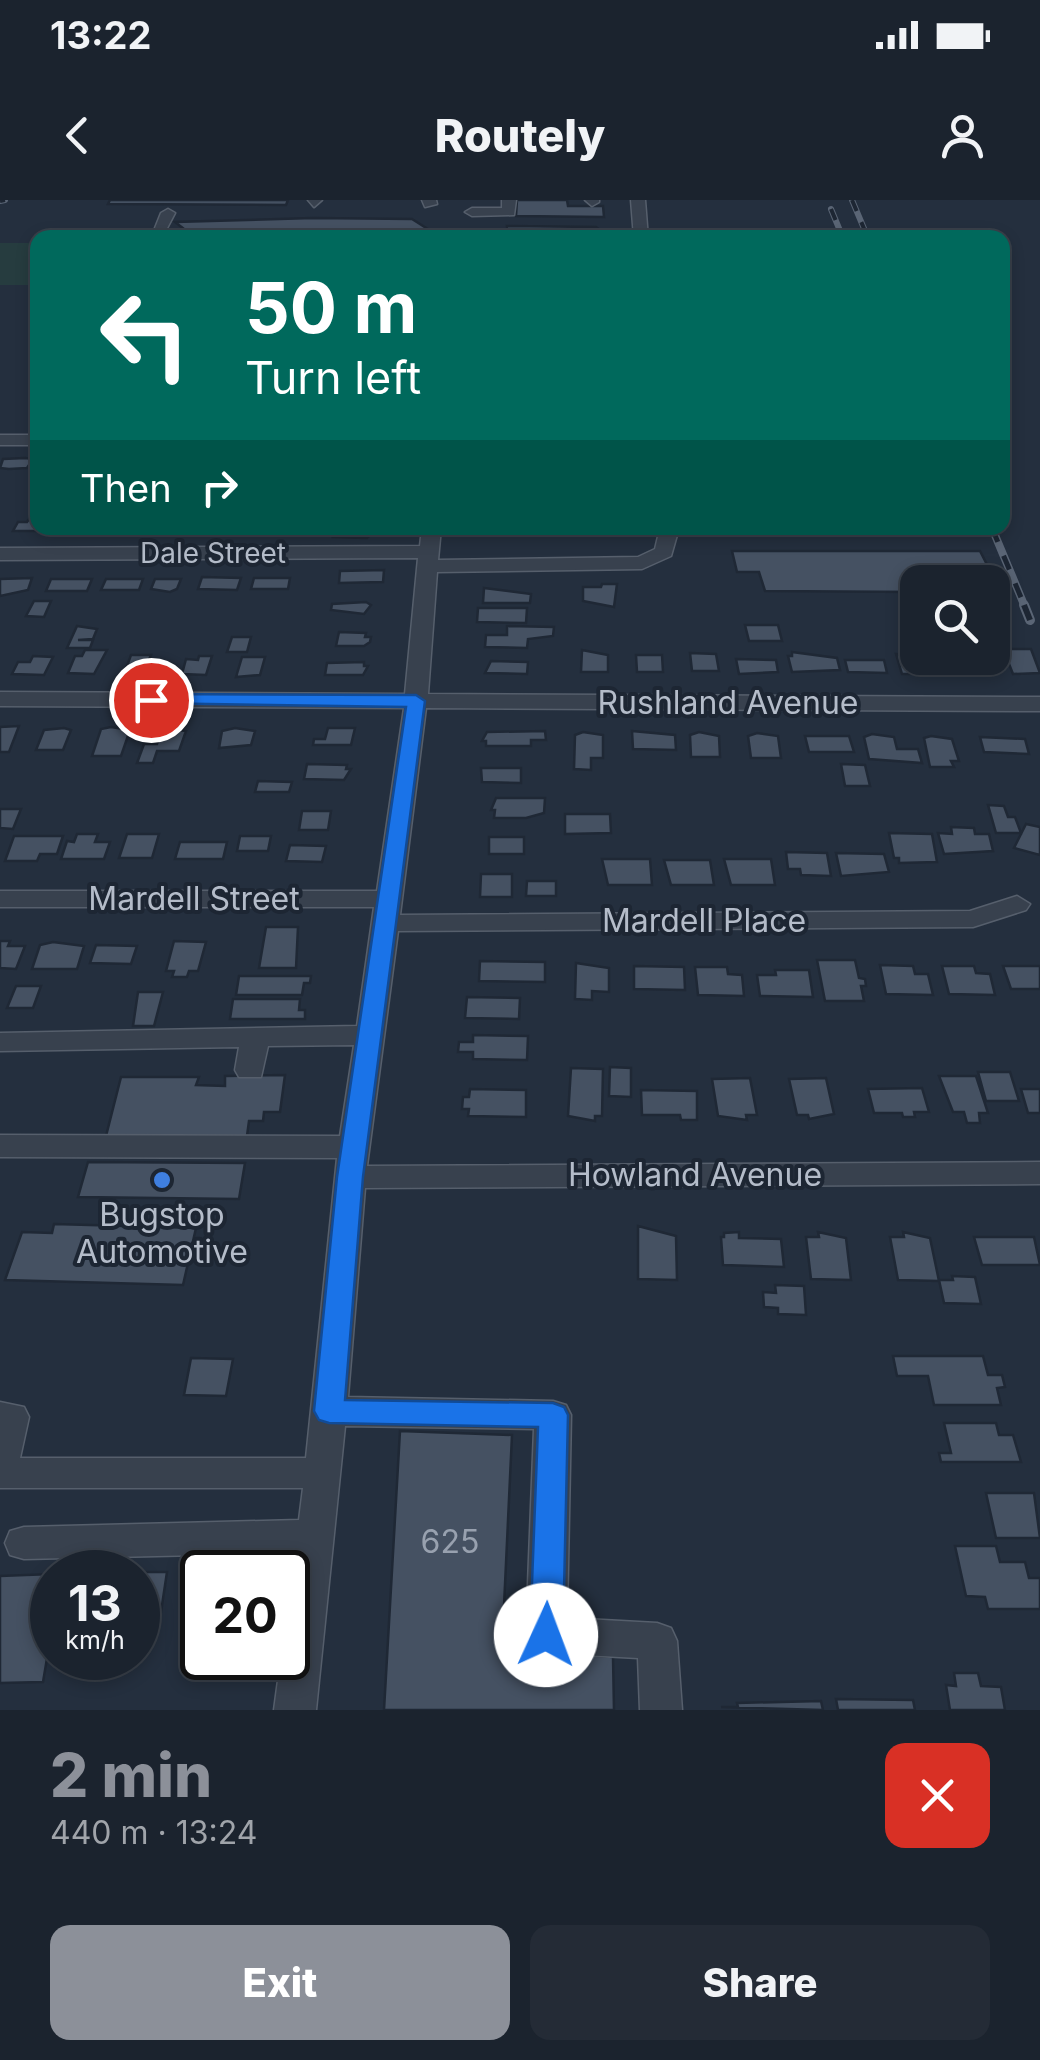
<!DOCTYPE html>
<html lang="en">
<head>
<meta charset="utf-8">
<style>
	:root { --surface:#1b232e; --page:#242b36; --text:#f1f3f6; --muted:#a0a4aa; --line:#39404a; --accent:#8c9099 }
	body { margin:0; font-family:Inter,sans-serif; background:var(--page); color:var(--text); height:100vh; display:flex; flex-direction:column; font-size:38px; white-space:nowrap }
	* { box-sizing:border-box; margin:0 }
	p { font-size:32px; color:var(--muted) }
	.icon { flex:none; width:55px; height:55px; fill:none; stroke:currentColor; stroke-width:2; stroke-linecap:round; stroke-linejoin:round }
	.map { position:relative; height:1510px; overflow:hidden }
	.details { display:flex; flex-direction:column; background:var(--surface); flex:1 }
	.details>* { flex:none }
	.hud { position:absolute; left:30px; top:30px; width:980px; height:305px; border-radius:20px; box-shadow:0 5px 15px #0003,0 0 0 2px var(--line); background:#00695c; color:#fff; overflow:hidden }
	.controls { position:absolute; left:900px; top:365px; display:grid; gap:20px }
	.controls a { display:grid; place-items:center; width:110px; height:110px; border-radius:20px; background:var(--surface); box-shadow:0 5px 15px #0003,0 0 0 2px var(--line); font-size:50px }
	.speed { position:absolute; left:30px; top:1350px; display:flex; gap:20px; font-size:50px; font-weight:700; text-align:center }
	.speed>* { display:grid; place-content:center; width:130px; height:130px; border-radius:50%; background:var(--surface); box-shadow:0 5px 15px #0003,0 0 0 2px var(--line); line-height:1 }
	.speed small { font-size:25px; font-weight:400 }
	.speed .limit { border:5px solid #111; border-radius:15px; background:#fff; color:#111 }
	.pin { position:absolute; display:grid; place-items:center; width:85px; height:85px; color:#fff; margin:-42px; border:5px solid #fff; border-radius:50%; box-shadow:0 2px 10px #0007 }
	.me { position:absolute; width:110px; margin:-55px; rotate:2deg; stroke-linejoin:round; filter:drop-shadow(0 0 8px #0008) }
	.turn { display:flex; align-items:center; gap:35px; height:210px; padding:0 50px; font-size:45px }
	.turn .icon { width:130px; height:130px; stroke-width:2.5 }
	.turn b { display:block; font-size:70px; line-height:85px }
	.then { display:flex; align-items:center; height:95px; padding:0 50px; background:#0003; gap:20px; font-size:38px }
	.round { display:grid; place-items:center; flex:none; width:105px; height:105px; border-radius:20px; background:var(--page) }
	.head { display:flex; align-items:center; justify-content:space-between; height:170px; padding:0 50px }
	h1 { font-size:60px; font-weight:800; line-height:75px; color:var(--accent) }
	.button { display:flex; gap:20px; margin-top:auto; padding:20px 50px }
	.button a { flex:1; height:115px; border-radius:20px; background:var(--accent); color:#fff; font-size:40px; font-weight:800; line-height:115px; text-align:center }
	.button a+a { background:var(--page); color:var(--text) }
	.status { display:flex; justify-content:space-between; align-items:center; height:70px; padding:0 50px; background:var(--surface); direction:ltr }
	.status svg { height:28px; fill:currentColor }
	header { display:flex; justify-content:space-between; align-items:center; height:130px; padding:0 50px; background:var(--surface); font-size:45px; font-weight:800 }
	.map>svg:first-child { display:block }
	.green { fill:#263c3f }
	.building { fill:#455162; stroke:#1f2835; stroke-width:2.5 }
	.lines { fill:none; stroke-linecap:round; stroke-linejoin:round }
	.minor-casing { stroke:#565f6c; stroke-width:3 }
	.minor { fill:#38414e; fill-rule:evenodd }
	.rail-far2-casing { stroke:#5a6575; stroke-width:6 }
	.rail-far1-casing { stroke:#5a6575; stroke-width:8 }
	.rail-casing { stroke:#5a6575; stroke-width:10 }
	.rail-far2 { stroke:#1d2633; stroke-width:4; stroke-dasharray:12; stroke-linecap:butt }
	.rail-far1 { stroke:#1d2633; stroke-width:5; stroke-dasharray:15; stroke-linecap:butt }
	.rail { stroke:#1d2633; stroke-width:6; stroke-dasharray:19; stroke-linecap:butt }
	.route { fill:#1a73e8; stroke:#114b97; stroke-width:2.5 }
	.shop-dot { fill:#3f7fe0; stroke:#1d2633; stroke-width:4 }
	.labels { text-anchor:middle; stroke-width:8; stroke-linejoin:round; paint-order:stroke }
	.far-street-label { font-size:28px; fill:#b4bcc9; stroke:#1d2633 }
	.street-label { font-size:32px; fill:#b4bcc9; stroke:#1d2633 }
	.poi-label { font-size:32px; fill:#b4bcc9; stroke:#1d2633 }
	.near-number-label { font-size:32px; fill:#98a1af }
</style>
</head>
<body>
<div class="status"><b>13:22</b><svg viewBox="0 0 49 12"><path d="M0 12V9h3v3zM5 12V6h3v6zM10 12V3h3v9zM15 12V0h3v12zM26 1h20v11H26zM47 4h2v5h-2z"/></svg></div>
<header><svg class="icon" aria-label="back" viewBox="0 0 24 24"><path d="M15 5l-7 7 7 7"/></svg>Routely<svg class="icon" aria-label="person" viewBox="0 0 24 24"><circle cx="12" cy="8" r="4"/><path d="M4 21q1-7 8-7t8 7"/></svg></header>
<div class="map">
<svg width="1040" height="1510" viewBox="0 0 1040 1510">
	<rect width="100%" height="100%" fill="#242f3e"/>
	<path class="green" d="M 0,43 L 37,43 L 37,73 L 31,85 L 0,85 Z"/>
	<path class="building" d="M 110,0 L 288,0 L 286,5 L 108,4 Z
		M 517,0 L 567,0 L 568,6 L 603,6 L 604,17 L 516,16 Z
		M 313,18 L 412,19 L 434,33 L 193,36 L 175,22 Z
		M 507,26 L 596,27 L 605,34 L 595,34 L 597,38 L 508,38 Z
		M 3,259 L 25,258 L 33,259 L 27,268 L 9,269 L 0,268 Z
		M 31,316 L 38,316 L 38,328 L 50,328 L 48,331 L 13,331 L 18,322 L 27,322 Z
		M 335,329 L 375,330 L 367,338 L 333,337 Z
		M 732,351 L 980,351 L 1001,392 L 992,392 L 992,382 L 918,382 L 918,392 L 765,391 L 759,372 L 737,372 Z
		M 384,370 L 383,382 L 339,383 L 340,371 Z
		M 202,377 L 241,378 L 237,390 L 198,389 Z
		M 32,378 L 28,390 L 0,396 L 0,379 Z
		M 254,378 L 290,378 L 288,389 L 251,389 Z
		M 51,379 L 92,379 L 87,391 L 46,391 Z
		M 106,379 L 143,379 L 139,390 L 101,390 Z
		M 155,379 L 181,379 L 177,389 L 170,392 L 151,389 Z
		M 602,384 L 617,384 L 614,407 L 583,401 L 583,387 L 601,387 Z
		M 484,388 L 531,394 L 530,403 L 483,403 Z
		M 34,401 L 51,401 L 44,417 L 26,416 Z
		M 366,402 L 371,405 L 364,414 L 331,410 L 332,404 Z
		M 478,408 L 527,408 L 526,423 L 477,422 Z
		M 745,425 L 778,425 L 782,441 L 749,441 Z
		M 77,426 L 97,429 L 93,439 L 78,440 L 93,440 L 90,448 L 67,448 Z
		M 507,426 L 554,427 L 553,436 L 528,439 L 527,448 L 485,447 L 486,435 L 507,435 Z
		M 339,432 L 366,433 L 365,437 L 371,437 L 370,442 L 364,446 L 336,446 Z
		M 232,437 L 251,437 L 247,452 L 227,452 Z
		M 992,447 L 999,447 L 1003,460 L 996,460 L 1000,472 L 958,471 L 953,458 L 992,458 Z
		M 1003,449 L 1031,449 L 1040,473 L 1013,474 Z
		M 85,450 L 107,450 L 94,474 L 68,473 L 75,456 L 82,456 Z
		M 582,450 L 608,455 L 608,472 L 581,472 Z
		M 792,452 L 837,458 L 840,470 L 792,472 L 788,456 L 792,456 Z
		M 690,453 L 716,454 L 719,471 L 692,471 Z
		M 896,454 L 926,458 L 931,474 L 902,474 Z
		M 131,455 L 151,455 L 148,462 L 159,462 L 155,475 L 124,474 Z
		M 636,455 L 662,455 L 663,472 L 637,472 Z
		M 33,456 L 53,457 L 44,475 L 12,474 L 18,462 L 30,462 Z
		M 199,456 L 212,456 L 206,475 L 182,474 L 186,459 L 198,460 Z
		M 242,457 L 265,457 L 260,475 L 236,477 Z
		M 736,459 L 776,460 L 778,472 L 739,474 Z
		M 845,460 L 884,460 L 887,473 L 848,472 Z
		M 491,461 L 528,462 L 527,474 L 485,473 Z
		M 364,462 L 364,466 L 368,466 L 363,475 L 325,475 L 327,463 Z
		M 19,526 L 9,552 L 0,552 L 0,527 Z
		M 111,527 L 130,530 L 121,556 L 92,556 L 101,529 Z
		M 64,528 L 71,530 L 63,550 L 36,550 L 44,530 Z
		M 162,528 L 186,531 L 179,551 L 157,551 L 153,563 L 137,563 L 144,544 L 157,544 Z
		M 235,528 L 255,531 L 251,545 L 219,548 L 222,531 Z
		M 328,528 L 355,528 L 351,545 L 313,545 L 314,539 L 325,539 Z
		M 545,531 L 546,540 L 531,540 L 531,546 L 486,546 L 486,541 L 482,541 L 487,532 Z
		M 632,531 L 675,535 L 676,550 L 633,549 Z
		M 583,532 L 603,535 L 603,558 L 591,558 L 591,570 L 574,569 L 575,535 Z
		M 699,532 L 719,536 L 720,557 L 691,557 L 690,535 Z
		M 757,533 L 778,536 L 781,558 L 751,558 L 748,536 Z
		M 872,534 L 894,537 L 897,549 L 918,549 L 922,563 L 869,559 L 864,537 Z
		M 805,536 L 849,536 L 854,552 L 809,552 Z
		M 931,536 L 952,539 L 959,561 L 951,561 L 954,567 L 930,567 L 924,538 Z
		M 980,537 L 1025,539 L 1029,554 L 984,552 Z
		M 307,564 L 347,565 L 346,569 L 351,569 L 344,580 L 304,579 Z
		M 841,564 L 865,565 L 870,586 L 845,586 Z
		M 481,568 L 521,568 L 521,583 L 482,582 Z
		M 258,581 L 292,582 L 289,592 L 255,592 Z
		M 496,598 L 545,598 L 544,613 L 526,618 L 494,618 L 495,610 L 491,610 Z
		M 988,605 L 1004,606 L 1008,617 L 1015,617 L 1021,633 L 996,633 Z
		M 0,609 L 21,609 L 13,629 L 0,628 Z
		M 302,611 L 331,611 L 328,630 L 299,630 Z
		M 565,614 L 610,614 L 611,633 L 565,634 Z
		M 1026,624 L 1040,627 L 1040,655 L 1014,648 Z
		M 951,627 L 974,628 L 975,634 L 989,634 L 993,651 L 944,654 L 938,633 L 952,634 Z
		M 889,633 L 932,634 L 937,662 L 899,663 L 899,658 L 894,658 Z
		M 77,634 L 98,634 L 95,642 L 110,642 L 104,659 L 61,659 L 67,641 L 74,642 Z
		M 127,634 L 159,634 L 152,658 L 119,658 Z
		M 14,636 L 63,636 L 57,654 L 40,654 L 37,661 L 5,661 Z
		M 240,636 L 271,636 L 268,651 L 237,651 Z
		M 489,637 L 524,637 L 524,654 L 489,654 Z
		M 180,642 L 227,642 L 223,659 L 175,659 Z
		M 290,645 L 326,646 L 322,662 L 286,661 Z
		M 786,652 L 827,653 L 831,676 L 801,675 L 800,669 L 788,669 Z
		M 836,653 L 884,654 L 889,672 L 841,676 Z
		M 602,659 L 650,659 L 652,685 L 608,685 Z
		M 724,659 L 771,659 L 775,685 L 731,685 Z
		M 664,660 L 710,660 L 714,685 L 671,685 Z
		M 481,674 L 512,674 L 512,697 L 480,697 Z
		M 527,681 L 556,681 L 556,696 L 526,696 Z
		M 266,727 L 298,727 L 296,768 L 259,768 Z
		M 0,741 L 10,741 L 8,746 L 25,746 L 16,769 L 0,768 Z
		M 174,741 L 206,742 L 198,771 L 189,771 L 187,777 L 172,777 L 174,771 L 166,771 Z
		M 53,742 L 84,746 L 77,769 L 32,769 L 40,745 Z
		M 96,745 L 137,746 L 131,764 L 90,763 Z
		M 817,760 L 855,760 L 859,778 L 865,779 L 866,786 L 861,786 L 864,801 L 825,801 Z
		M 480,761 L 545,762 L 545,782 L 479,781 Z
		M 576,763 L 609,768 L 609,792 L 592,791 L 592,800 L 575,799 Z
		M 880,765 L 913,766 L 915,774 L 928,774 L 933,795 L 886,794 Z
		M 634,766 L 684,767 L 685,790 L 634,789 Z
		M 942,766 L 974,766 L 976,773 L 990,774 L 995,795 L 949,794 Z
		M 1003,766 L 1040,766 L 1040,789 L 1011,789 Z
		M 695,767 L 727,767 L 728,774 L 742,775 L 744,796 L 698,795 Z
		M 775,770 L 809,770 L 813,797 L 760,796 L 757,775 L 776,775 Z
		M 239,776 L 311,776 L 310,783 L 304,783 L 302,795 L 236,795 Z
		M 16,786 L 41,786 L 33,808 L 7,808 Z
		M 138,792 L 163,792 L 154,826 L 133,826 Z
		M 467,797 L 520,798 L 519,819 L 465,818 Z
		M 233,799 L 300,799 L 299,810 L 305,810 L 305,819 L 230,819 Z
		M 473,835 L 528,836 L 527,860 L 473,859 L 473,852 L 458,852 L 459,842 L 473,842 Z
		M 610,867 L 631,868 L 631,897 L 609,896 Z
		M 571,868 L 603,869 L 602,916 L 595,916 L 595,921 L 568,916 Z
		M 978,872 L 1010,872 L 1019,901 L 986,901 Z
		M 285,875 L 280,912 L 264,912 L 263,921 L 249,921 L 247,936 L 106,936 L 121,877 L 199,877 L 196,885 L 225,886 L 225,876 Z
		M 939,876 L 976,876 L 988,913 L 979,913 L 980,923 L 967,923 L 964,912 L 953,912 Z
		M 750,878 L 757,915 L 746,915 L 747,920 L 718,916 L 712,879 Z
		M 826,878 L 834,914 L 809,919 L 808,915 L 797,915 L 789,879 Z
		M 922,888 L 929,912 L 914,912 L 915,917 L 903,917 L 902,913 L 874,913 L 868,889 Z
		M 470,889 L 526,890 L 526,917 L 468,916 L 469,909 L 462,909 L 463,897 L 469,897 Z
		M 1021,889 L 1040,889 L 1040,913 L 1028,913 Z
		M 641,890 L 697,891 L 697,920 L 681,920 L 680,915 L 642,915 Z
		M 88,962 L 245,963 L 239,999 L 78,997 Z
		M 54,1024 L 196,1028 L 183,1085 L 5,1080 L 22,1032 L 52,1033 Z
		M 638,1026 L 676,1036 L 677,1080 L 638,1079 Z
		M 739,1032 L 739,1038 L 781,1039 L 784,1067 L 723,1065 L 721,1037 L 724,1037 L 724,1033 Z
		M 818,1032 L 846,1038 L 851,1080 L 811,1079 L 806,1037 L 819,1037 Z
		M 903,1032 L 930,1038 L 939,1081 L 898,1080 L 890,1037 L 904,1037 Z
		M 974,1037 L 1034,1037 L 1040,1065 L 982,1065 Z
		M 952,1076 L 975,1077 L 981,1104 L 944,1103 L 939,1080 L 953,1080 Z
		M 775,1085 L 804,1086 L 806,1115 L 778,1114 L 778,1108 L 764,1107 L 763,1092 L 776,1093 Z
		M 893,1156 L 983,1156 L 988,1175 L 1002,1175 L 1005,1187 L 997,1188 L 1001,1205 L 934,1205 L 928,1176 L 897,1176 Z
		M 191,1158 L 233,1159 L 226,1196 L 184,1195 Z
		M 944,1223 L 996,1223 L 999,1235 L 1013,1235 L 1021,1262 L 941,1262 L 939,1253 L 951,1253 Z
		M 400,1231 L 512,1235 L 502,1449 L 613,1457 L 614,1510 L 384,1510 Z
		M 986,1293 L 1034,1293 L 1040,1338 L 996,1338 Z
		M 955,1346 L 996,1346 L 1000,1362 L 1025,1362 L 1029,1378 L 1040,1378 L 1040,1409 L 988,1409 L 985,1397 L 966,1396 Z
		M 133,1372 L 167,1372 L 161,1412 L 138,1413 L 138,1372 Z
		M 52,1374 L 52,1429 L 43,1482 L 0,1483 L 0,1376 Z
		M 954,1473 L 978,1473 L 981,1486 L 1001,1487 L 1005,1510 L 950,1510 L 946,1485 L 956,1486 Z
		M 836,1499 L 913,1500 L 915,1510 L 838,1510 Z
		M 821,1501 L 823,1510 L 721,1507 L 738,1507 L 737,1503 Z"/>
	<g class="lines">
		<defs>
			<path id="minor" d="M 308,0 L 322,0 L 314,7 Z
				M 422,0 L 436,0 L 437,4 L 425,7 Z
				M 502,0 L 516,0 L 514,15 L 472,16 L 465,12 L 472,8 L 502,8 Z
				M 585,0 L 599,0 L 599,2 L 592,6 Z
				M 631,0 L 645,0 L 648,38 L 634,38 Z
				M 168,9 L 175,13 L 165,32 L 192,38 L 151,38 L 161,13 Z
				M 0,235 L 38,235 L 38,245 L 0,245 Z
				M 422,328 L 441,328 L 438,360 L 638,357 L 655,349 L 660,328 L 679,328 L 671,356 L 642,369 L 437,372 L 428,494 L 1040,497 L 1040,511 L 426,508 L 400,715 L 970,711 L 1017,696 L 1030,704 L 1026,710 L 973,727 L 398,731 L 367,966 L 1040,962 L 1040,984 L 365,988 L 348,1197 L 553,1201 L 566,1205 L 571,1215 L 567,1418 L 657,1423 L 671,1428 L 677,1441 L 682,1510 L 640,1510 L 638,1458 L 546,1453 L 532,1448 L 526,1435 L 534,1229 L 345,1226 L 316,1510 L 274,1510 L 281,1458 L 288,1458 L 288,1411 L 295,1353 L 24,1359 L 10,1355 L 5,1343 L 10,1331 L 24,1327 L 299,1320 L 303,1288 L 0,1288 L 0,1202 L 24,1207 L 29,1217 L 20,1258 L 306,1258 L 337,958 L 0,957 L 0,935 L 340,936 L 354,845 L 268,846 L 261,877 L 239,877 L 235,870 L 239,847 L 0,851 L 0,833 L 357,826 L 374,707 L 0,707 L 0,691 L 377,691 L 404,508 L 0,506 L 0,492 L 405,494 L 418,358 L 0,360 L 0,348 L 420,346 Z"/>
		</defs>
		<use href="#minor" class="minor-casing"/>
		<use href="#minor" class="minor"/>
		<defs>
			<path id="rail-far2" d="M 852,0 L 868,38
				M 0,1 L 5,0
				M 831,9 L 843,38"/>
			<path id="rail-far1" d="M 992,328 L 1025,407"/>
			<path id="rail" d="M 1024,405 L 1030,420"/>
		</defs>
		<use href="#rail-far2" class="rail-far2-casing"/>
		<use href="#rail-far1" class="rail-far1-casing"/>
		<use href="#rail" class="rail-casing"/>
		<use href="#rail-far2" class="rail-far2"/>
		<use href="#rail-far1" class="rail-far1"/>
		<use href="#rail" class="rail"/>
	</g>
	<path class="route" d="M 151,494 L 416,495 L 425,501 L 363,977 L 345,1200 L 553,1203 L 564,1207 L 568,1215 L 563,1435 L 558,1445 L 546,1450 L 535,1445 L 530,1435 L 538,1227 L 329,1223 L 319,1220 L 314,1211 L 337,977 L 406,507 L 145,503 L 145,496 Z"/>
	<circle class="shop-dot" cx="162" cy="980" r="10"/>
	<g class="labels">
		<g class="far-street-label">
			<text x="213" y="363">Dale Street</text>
		</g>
		<g class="street-label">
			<text x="728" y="514">Rushland Avenue</text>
			<text x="194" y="710">Mardell Street</text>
			<text x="704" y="732">Mardell Place</text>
			<text x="695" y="986">Howland Avenue</text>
		</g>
		<g class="poi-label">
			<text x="162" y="1026">Bugstop<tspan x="162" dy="37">Automotive</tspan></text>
		</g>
		<g class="near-number-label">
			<text x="450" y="1353">625</text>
		</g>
	</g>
</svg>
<div class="controls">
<a><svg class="icon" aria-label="search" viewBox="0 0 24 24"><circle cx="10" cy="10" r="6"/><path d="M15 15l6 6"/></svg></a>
</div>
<div class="speed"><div>13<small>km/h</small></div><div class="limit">20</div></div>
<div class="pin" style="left:151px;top:500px;background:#d93025"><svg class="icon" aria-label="arrive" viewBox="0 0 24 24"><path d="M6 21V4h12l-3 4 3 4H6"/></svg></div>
<svg class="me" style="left:546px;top:1435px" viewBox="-20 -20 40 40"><circle r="19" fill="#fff"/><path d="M0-13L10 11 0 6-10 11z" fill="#1a73e8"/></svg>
<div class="hud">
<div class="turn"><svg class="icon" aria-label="left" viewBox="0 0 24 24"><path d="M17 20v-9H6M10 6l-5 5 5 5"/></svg><div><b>50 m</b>Turn left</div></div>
<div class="then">Then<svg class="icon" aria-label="right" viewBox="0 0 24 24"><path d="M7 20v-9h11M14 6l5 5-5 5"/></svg></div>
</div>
</div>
<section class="details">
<div class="head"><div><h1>2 min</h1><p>440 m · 13:24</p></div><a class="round" style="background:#d93025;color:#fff"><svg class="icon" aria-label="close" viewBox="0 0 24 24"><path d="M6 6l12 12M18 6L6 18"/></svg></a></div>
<div class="button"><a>Exit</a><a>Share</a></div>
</section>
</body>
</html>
